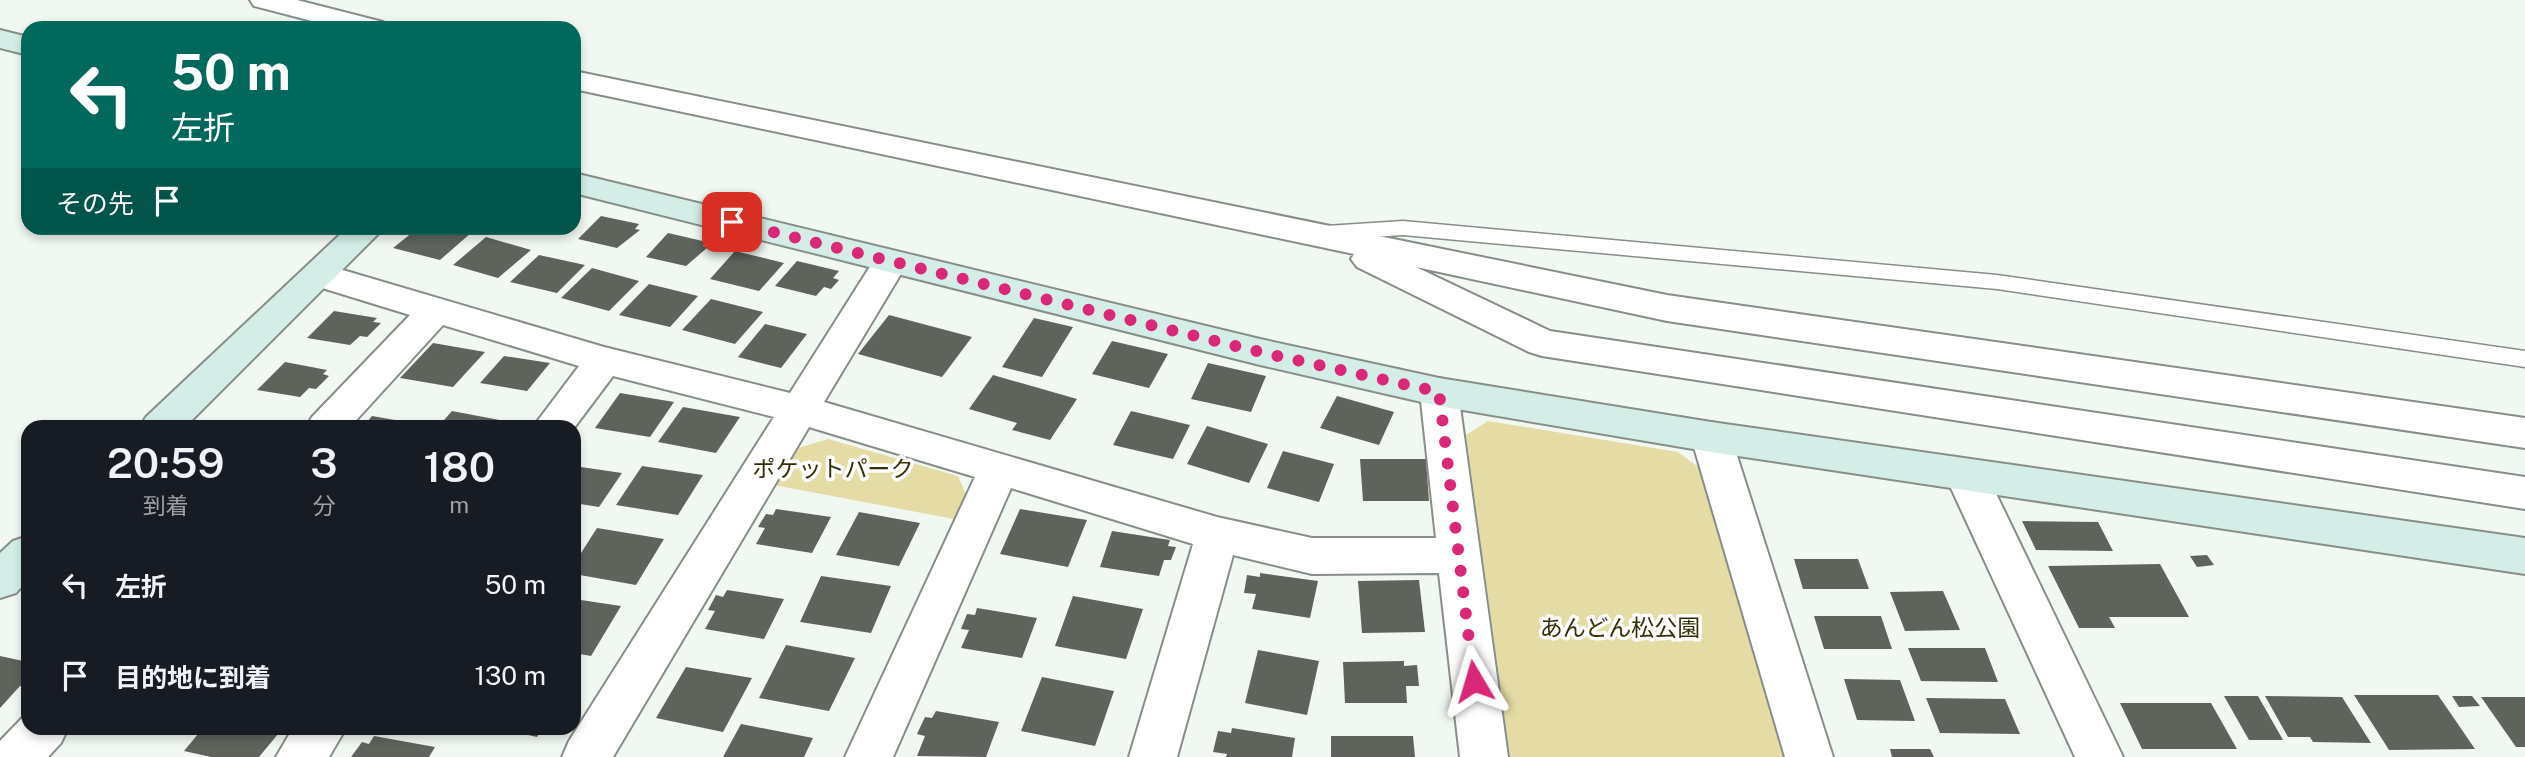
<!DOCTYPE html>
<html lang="ja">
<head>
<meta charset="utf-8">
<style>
	:root { --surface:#171b24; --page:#20242c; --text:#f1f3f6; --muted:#9ea1a6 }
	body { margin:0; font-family:"Public Sans","Noto Sans JP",sans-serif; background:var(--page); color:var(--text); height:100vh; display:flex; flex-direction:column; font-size:26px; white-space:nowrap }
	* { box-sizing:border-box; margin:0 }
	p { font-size:23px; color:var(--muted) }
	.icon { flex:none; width:38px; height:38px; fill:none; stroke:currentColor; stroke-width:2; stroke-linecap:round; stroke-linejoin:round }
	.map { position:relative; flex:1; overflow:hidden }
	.sheet { position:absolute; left:21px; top:420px; width:560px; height:315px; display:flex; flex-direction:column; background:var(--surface); border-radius:21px; box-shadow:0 4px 10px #0003 }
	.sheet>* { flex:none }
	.banner { position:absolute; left:21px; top:21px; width:560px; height:214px; border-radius:21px; box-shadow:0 4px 10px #0003; background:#00695c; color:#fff; overflow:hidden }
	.pin { position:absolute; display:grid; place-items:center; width:60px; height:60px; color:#fff; margin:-30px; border-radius:14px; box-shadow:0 4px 10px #0006 }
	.me { position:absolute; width:77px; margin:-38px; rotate:353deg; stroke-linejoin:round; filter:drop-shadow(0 0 5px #0008) }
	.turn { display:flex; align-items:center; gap:24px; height:147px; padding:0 35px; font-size:32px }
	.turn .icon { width:91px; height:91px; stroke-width:2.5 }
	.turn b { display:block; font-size:49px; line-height:60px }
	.then { display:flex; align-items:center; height:66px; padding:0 35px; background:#0003; gap:14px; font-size:26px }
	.eta { display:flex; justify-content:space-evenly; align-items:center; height:119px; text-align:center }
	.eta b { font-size:42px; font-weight:600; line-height:49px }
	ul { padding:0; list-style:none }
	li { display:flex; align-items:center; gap:21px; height:91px; padding:0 35px }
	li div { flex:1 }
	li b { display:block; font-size:26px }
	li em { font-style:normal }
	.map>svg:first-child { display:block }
	.green { fill:#e5dba5 }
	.building { fill:#60635c }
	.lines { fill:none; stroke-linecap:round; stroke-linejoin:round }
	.lane-casing { stroke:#878e88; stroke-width:3 }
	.street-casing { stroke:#878e88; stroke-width:4 }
	.secondary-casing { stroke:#878e88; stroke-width:4 }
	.lane { fill:#fff; fill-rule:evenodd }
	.street { fill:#fff; fill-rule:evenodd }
	.secondary { fill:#d4eee7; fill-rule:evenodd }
	.route { stroke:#db2777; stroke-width:12; stroke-dasharray:0 21.6 }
	.labels { text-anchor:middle; stroke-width:7; stroke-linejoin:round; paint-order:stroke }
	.park-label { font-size:23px; fill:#352e04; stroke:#fff }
</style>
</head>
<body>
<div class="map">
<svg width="2525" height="757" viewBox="0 0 2525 757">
	<rect width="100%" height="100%" fill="#f1f8f2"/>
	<path class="green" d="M 1488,421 L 1678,452 L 1705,472 L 1790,757 L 1510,757 L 1466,435 Z
		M 828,439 L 958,476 L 968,499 L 959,520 L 774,485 L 798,448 Z"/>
	<path class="building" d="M 601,216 L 639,224 L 635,229 L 640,230 L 617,248 L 578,239 Z
		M 418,228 L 449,228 L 471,233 L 440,260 L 393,248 Z
		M 668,233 L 707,242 L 703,246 L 708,247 L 686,266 L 646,257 Z
		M 486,237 L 531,250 L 498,278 L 453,265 Z
		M 735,251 L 784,263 L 759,291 L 710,279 Z
		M 539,255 L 585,265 L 557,293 L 510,282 Z
		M 797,261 L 839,271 L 833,278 L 839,280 L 831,289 L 824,287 L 816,296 L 775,286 Z
		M 592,268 L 639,281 L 609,311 L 561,298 Z
		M 649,284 L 698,296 L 670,327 L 619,315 Z
		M 711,299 L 763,312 L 735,344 L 682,330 Z
		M 334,311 L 377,318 L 373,322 L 381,323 L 367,337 L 360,336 L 350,345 L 307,338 Z
		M 889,315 L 972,337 L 942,377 L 858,354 Z
		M 1034,318 L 1073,327 L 1042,377 L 1002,367 Z
		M 765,324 L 807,334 L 781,368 L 738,357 Z
		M 1112,341 L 1168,354 L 1149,388 L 1092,374 Z
		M 433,343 L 485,352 L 453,387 L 400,378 Z
		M 504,356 L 550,363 L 527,391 L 480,383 Z
		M 285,362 L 327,370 L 323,374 L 329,376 L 316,389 L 309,388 L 300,397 L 257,390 Z
		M 1208,363 L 1266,376 L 1251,412 L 1191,399 Z
		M 993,375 L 1077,399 L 1050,440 L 1012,430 L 1017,423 L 969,409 Z
		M 620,393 L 674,402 L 650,437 L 595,428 Z
		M 1337,396 L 1394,412 L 1379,445 L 1320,428 Z
		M 683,407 L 740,417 L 716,453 L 658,442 Z
		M 452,411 L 510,422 L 506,427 L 438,427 Z
		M 1131,411 L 1190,425 L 1173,459 L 1113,445 Z
		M 372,416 L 418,424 L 416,427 L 353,427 L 359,421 L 367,422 Z
		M 1207,426 L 1268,444 L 1249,483 L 1187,464 Z
		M 1283,451 L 1334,464 L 1319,502 L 1267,488 Z
		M 1360,459 L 1426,459 L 1429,501 L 1363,501 Z
		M 574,466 L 622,473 L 599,507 L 574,503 Z
		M 642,466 L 703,475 L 678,515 L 616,505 Z
		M 776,509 L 831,517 L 812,553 L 756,544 L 765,528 L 758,527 L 766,514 L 773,515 Z
		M 1020,509 L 1087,520 L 1068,567 L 1000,554 Z
		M 859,512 L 920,523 L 899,566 L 836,555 Z
		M 2022,521 L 2098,522 L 2113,551 L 2036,550 Z
		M 597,528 L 664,539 L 636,585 L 574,574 L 574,564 Z
		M 1112,531 L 1170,540 L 1168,546 L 1176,547 L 1171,560 L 1164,560 L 1159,576 L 1100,567 Z
		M 2207,555 L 2214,565 L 2197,567 L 2190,556 Z
		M 1794,559 L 1858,559 L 1869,589 L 1803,589 Z
		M 2160,564 L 2189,617 L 2109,617 L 2115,628 L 2079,628 L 2048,566 Z
		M 1260,573 L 1318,581 L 1310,618 L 1252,609 L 1256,594 L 1244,593 L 1247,575 L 1260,577 Z
		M 821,576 L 891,586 L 871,633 L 800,622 Z
		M 1419,580 L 1425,632 L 1362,633 L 1358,581 Z
		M 727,590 L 784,599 L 764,639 L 705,629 L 715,611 L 708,610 L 716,595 L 723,597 Z
		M 1943,591 L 1960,630 L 1905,631 L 1890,592 Z
		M 1073,596 L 1143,609 L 1126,659 L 1055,646 Z
		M 574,599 L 621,606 L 591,656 L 574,653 Z
		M 977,608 L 1037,618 L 1022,658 L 961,648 L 969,630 L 961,629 L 967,614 L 975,615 Z
		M 1814,616 L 1881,616 L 1892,649 L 1824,649 Z
		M 786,645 L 855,658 L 829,711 L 759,698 Z
		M 1908,648 L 1985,648 L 1998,682 L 1921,681 Z
		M 1258,650 L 1319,661 L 1307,715 L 1245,703 Z
		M 0,656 L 28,662 L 28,688 L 20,686 L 0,708 Z
		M 1404,661 L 1404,666 L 1417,665 L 1419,686 L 1406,686 L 1407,703 L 1345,703 L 1343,662 Z
		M 686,667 L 752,678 L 723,732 L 656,718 Z
		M 1042,677 L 1114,691 L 1095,746 L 1021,731 Z
		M 1844,679 L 1900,680 L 1915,721 L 1857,720 Z
		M 2354,695 L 2438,695 L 2475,749 L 2389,750 Z
		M 2224,696 L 2258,696 L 2283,740 L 2249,740 Z
		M 2265,696 L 2342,697 L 2371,743 L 2313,742 L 2310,737 L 2288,737 Z
		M 2452,696 L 2472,696 L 2480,706 L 2459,707 Z
		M 2481,697 L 2525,697 L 2525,747 L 2516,747 Z
		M 1926,698 L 2005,699 L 2020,734 L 1940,733 Z
		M 2120,703 L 2211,703 L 2237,749 L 2142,749 Z
		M 936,711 L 999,722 L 986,757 L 917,756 L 925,736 L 917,734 L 925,717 L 932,718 Z
		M 741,724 L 813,738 L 804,757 L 723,757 Z
		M 203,728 L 283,728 L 259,757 L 211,757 L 184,751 Z
		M 497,728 L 543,728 L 537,737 Z
		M 1232,728 L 1295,738 L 1292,757 L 1226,757 L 1227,754 L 1213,752 L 1218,731 L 1231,733 Z
		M 374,736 L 435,747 L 429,757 L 351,757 L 362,742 L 369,744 Z
		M 1331,736 L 1413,736 L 1415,757 L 1331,757 Z
		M 1890,749 L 1930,749 L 1934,757 L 1892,757 Z"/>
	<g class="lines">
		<defs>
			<path id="lane" d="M 1403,221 L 1997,275 L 2525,351 L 2525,367 L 1997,289 L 1403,235 L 1326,240 L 1319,238 L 1316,233 L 1319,228 L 1326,226 Z"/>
			<path id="street" d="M 250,0 L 297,0 L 383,22 L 387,28 L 339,28 L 254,6 Z
				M 574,71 L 1667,295 L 2525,418 L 2525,448 L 1667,321 L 1416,267 L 1550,331 L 2525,477 L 2525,509 L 1542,356 L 1529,352 L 1357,267 L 1351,259 L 1354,254 L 574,89 Z
				M 890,250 L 902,254 L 908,262 L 824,402 L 1217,517 L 1312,538 L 1436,538 L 1420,392 L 1425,382 L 1439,378 L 1453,382 L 1458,392 L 1508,757 L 1460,757 L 1439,573 L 1312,574 L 1233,555 L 1177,757 L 1129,757 L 1193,544 L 1011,488 L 893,757 L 845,757 L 975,477 L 809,427 L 613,757 L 562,757 L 569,741 L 774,417 L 613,376 L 574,428 L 533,427 L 579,366 L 443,325 L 350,427 L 306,427 L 312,417 L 410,315 L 306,283 L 301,275 L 306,267 L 319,263 L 604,347 L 790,393 L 878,254 Z
				M 1711,422 L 1725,426 L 1731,437 L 1833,757 L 1785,757 L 1691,437 L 1697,426 Z
				M 1966,459 L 1981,464 L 1987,475 L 2123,757 L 2075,757 L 1945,475 L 1951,464 Z
				M 28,712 L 28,728 L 68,728 L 61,743 L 48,757 L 0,757 L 0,741 Z
				M 293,728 L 346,728 L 329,757 L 276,757 Z"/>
			<path id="secondary" d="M 0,30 L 28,37 L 28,55 L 0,48 Z
				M 574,173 L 1260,339 L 1439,378 L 1711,422 L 2525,538 L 2525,574 L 1711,452 L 1439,406 L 1260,365 L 574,193 Z
				M 347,228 L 384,228 L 185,427 L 140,427 L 146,417 Z
				M 28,536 L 28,580 L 16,593 L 0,598 L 0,553 L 13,541 Z"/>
		</defs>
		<use href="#lane" class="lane-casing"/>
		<use href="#street" class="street-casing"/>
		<use href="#secondary" class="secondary-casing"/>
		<use href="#lane" class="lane"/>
		<use href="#street" class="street"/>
		<use href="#secondary" class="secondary"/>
	</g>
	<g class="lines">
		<path class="route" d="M 732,222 L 1260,352 L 1439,392 L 1474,681"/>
	</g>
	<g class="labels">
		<g class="park-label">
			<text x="833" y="477">ポケットパーク</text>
			<text x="1620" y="636">あんどん松公園</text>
		</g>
	</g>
</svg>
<div class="pin" style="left:732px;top:222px;background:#d93025"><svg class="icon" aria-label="arrive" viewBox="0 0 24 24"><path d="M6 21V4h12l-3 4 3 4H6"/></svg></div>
<svg class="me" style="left:1474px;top:681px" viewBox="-20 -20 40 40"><path d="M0-17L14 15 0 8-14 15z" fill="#db2777" stroke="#fff" stroke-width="4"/></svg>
<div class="banner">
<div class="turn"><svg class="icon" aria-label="left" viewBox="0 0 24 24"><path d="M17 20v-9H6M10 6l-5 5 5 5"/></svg><div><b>50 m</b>左折</div></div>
<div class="then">その先<svg class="icon" aria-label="arrive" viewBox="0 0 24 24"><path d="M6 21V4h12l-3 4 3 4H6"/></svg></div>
</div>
<section class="sheet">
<div class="eta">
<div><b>20:59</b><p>到着</p></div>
<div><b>3</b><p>分</p></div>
<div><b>180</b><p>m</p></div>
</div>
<ul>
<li><svg class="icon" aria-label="left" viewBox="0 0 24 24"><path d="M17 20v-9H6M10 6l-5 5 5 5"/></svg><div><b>左折</b></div><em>50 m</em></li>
<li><svg class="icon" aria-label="arrive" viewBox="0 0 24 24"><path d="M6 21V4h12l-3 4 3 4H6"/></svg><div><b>目的地に到着</b></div><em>130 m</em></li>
</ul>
</section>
</div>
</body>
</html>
